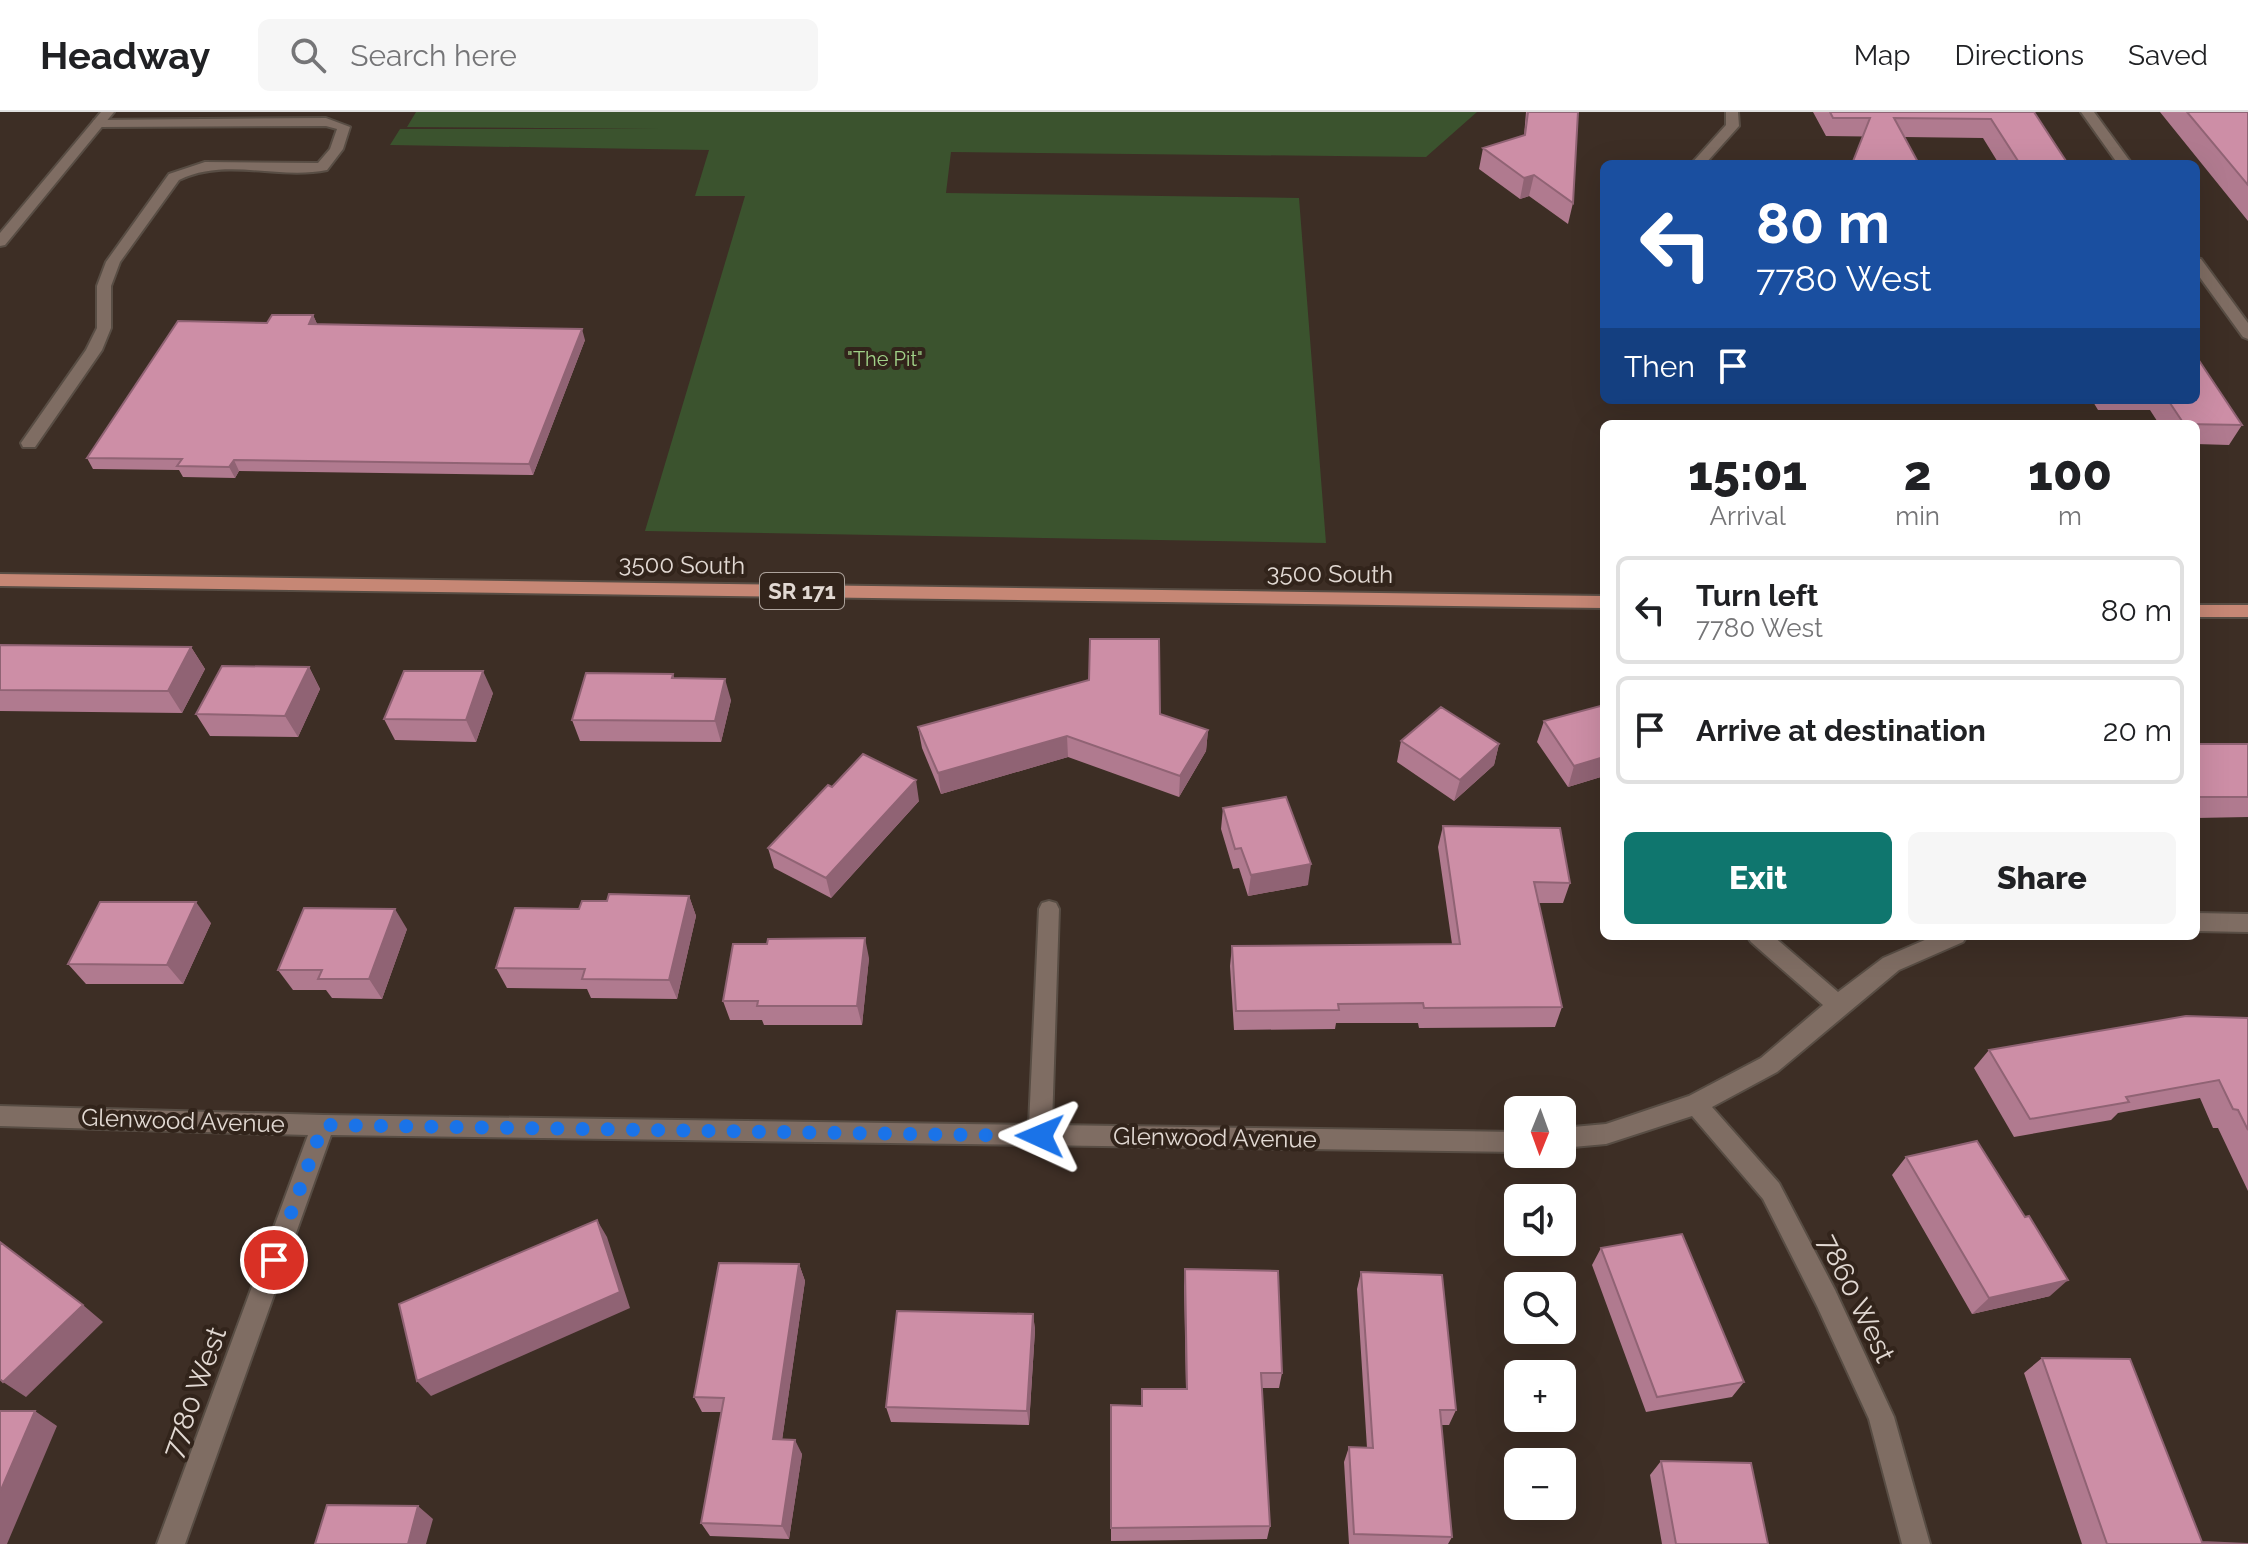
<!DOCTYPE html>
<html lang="en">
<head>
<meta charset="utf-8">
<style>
	:root { --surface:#fff; --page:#f6f6f6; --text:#202124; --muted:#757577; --line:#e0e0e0; --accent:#0f766e }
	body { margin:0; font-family:Raleway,sans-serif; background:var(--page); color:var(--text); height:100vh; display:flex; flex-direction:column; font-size:30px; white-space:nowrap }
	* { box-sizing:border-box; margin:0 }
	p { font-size:26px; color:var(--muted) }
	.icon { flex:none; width:44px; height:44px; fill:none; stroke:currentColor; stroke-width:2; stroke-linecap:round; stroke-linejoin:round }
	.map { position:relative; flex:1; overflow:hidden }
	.panel { position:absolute; left:1600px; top:308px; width:600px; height:520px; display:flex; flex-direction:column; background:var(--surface); border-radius:12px; box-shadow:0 8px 32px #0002 }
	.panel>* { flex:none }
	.hud { position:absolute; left:1600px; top:48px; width:600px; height:244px; border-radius:12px; box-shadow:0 8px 32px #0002; background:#1a4fa0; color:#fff; overflow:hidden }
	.needle { width:52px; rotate:181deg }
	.buttons { position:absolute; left:1504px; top:984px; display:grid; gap:16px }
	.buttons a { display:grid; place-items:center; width:72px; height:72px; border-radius:12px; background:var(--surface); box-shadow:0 8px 32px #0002; font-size:40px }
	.pin { position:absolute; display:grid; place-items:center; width:68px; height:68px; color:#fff; margin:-34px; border:4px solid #fff; border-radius:50%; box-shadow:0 2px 8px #0007 }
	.me { position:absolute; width:88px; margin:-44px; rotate:271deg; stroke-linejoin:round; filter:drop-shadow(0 0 6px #0008) }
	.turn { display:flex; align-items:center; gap:28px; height:168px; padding:0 24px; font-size:36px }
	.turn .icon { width:104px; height:104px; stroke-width:2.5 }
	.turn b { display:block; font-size:56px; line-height:68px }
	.then { display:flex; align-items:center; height:76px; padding:0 24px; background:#0003; gap:16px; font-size:30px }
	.eta { display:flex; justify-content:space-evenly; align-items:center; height:136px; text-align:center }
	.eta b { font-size:48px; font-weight:800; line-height:56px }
	.cta { display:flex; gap:16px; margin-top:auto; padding:16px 24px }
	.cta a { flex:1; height:92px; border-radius:12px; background:var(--accent); color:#fff; font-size:32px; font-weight:800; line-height:92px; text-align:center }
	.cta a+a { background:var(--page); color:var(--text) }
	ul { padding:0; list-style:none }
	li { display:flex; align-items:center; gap:24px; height:108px; margin:0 16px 12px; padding:0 8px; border:4px solid var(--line); border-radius:12px }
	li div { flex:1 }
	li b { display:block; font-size:30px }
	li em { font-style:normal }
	header { display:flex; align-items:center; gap:48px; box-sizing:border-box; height:112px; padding:0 40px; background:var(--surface); border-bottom:2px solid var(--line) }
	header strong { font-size:38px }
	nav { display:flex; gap:44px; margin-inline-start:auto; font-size:28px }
	.search { width:560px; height:72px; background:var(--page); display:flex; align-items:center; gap:20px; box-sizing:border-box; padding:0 28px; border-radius:12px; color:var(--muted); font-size:30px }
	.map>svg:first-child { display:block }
	.green { fill:#3b532e }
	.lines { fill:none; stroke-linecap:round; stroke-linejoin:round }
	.service-casing { stroke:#584d44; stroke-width:4 }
	.minor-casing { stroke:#584d44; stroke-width:4 }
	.primary-casing { stroke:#584d44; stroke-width:4 }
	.service { fill:#7f6d63; fill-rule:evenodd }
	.minor { fill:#7f6d63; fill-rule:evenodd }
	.primary { fill:#c68775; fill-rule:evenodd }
	.wall { fill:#b07a8f }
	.shaded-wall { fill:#906374 }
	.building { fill:#cd8ea6; stroke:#906374; stroke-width:2 }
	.route { stroke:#1a73e8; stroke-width:14; stroke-dasharray:0 25.2 }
	.labels { text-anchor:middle; stroke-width:8; stroke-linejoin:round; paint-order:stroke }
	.far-park-label { font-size:20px; fill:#a1d288; stroke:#32241b }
	.shield { fill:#32241b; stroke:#ada39c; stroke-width:2 }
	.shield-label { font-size:22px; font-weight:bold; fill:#e2d9d3 }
	.street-label { font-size:24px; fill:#e2d9d3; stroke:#32241b }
	.near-street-label { font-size:28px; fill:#e2d9d3; stroke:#32241b }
</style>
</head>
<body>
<header>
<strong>Headway</strong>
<div class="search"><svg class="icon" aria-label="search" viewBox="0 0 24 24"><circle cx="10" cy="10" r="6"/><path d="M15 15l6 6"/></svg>Search here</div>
<nav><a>Map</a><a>Directions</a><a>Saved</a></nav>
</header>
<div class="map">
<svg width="2248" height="1432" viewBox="0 0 2248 1432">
	<rect width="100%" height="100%" fill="#3d2e25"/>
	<path class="green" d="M 416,0 L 1477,0 L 1426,45 L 951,40 L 946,81 L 1299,86 L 1326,431 L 645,419 L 745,84 L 695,84 L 709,38 L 390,33 L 400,17 L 658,17 L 407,15 Z"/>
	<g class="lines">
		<defs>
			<path id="service" d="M 326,6 L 350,15 L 343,37 L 327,58 C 278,68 226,45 179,68 L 120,150 L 111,174 L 111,216 L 102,238 L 35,335 L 23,335 L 21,331 L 86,238 L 97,216 L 97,174 L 106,150 L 169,62 L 205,50 L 318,51 L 330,37 L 337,17 L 326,14 L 99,15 L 93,11 L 94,8 Z"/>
			<path id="minor" d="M 101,0 L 114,0 L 5,133 L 0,134 L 0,121 Z
				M 1726,0 L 1738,0 L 1739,14 L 1705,52 L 1691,52 L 1726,13 Z
				M 2081,0 L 2094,0 L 2132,52 L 2118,52 Z
				M 2196,146 L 2201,147 L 2248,211 L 2248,227 L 2243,225 L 2196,160 Z
				M 1049,789 L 1056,791 L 1059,797 L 1052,1013 L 1518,1020 L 1518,1040 L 331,1023 L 185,1432 L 157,1432 L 308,1023 L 0,1014 L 0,994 L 323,1003 L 1029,1013 L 1039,797 L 1042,791 Z
				M 2196,801 L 2248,802 L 2248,820 L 2196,819 Z
				M 1747,824 L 1773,824 L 1838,880 L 1883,846 L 1934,824 L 1967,824 L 1963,830 L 1899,858 L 1777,960 L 1712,995 L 1779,1071 L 1835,1178 L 1894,1305 L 1930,1432 L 1902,1432 L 1869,1307 L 1817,1194 L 1763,1087 L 1692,1004 L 1606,1032 L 1562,1036 L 1562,1016 L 1606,1012 L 1689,984 L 1761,946 L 1823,893 L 1751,830 Z"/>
			<path id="primary" d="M 0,462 L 1604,484 L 1604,496 L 0,474 Z
				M 2196,493 L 2248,493 L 2248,505 L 2196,505 Z"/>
		</defs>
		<use href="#service" class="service-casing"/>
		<use href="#minor" class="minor-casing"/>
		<use href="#primary" class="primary-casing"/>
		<use href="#service" class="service"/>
		<use href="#minor" class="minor"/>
		<use href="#primary" class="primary"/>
	</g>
	<path class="wall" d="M 1526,0 L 1578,0 L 1573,91 L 1568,112 L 1529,84 L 1520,87 L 1479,57 L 1483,36 L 1524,24 Z
		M 1813,0 L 2034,0 L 2068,52 L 1999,52 L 1983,26 L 1826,24 Z
		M 2160,0 L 2248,0 L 2248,109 Z
		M 313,203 L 317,212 L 585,228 L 533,363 L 239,359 L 235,366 L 183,365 L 179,358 L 93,357 L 87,346 L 267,211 Z
		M 2092,288 L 2196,288 L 2242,313 L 2229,333 L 2196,332 L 2196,312 L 2159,312 L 2150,298 L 2098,298 Z
		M 0,533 L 191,535 L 205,557 L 182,601 L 0,599 Z
		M 309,555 L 320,577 L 298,625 L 210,624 L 196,602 Z
		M 673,562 L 674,566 L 731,588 L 721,630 L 580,629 L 572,608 Z
		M 493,581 L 476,630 L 395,628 L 384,607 Z
		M 1604,593 L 1604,664 L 1568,675 L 1537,630 L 1544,609 Z
		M 1160,602 L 1208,618 L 1206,639 L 1179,685 L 1068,645 L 941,682 L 922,636 L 918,615 Z
		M 1401,629 L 1499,632 L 1494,653 L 1454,689 L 1397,650 Z
		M 2196,632 L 2248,632 L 2248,705 L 2196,706 Z
		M 832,675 L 919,689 L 831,786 L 774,756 L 768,736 Z
		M 1223,696 L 1308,773 L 1248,784 L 1239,756 L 1233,757 L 1221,717 Z
		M 1443,714 L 1570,771 L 1563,791 L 1539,791 L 1562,895 L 1555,915 L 1419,916 L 1418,911 L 1336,911 L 1335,917 L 1234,918 L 1230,854 L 1232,834 L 1452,832 L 1438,735 Z
		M 689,784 L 696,804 L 677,887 L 591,886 L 587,877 L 507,876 L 496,856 L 579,797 L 607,789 Z
		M 211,811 L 183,872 L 86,872 L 68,852 Z
		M 407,817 L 382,887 L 332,886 L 326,878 L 293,878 L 278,858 Z
		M 869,846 L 862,913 L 764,913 L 762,908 L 730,908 L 723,889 Z
		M 2248,906 L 2248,1079 L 2218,1016 L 2213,1016 L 2200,986 L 2118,1001 L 2111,1008 L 2014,1025 L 1974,956 L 1989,938 Z
		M 1906,1045 L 2050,1184 L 1972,1202 L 1892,1063 Z
		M 1601,1136 L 1744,1270 L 1732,1285 L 1646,1300 L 1592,1153 Z
		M 799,1152 L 805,1169 L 782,1328 L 802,1342 L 789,1427 L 710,1424 L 701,1411 L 721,1300 L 702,1300 L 694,1285 Z
		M 1185,1157 L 1282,1261 L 1279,1276 L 1262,1276 L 1270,1414 L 1267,1427 L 1111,1429 L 1111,1293 L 1142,1294 L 1186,1277 L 1184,1174 Z
		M 1361,1160 L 1456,1298 L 1449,1313 L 1441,1313 L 1452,1425 L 1448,1432 L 1349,1432 L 1344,1350 L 1349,1335 L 1367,1336 L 1357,1177 Z
		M 1033,1202 L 1035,1218 L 1029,1313 L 891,1310 L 886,1295 Z
		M 2042,1246 L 2202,1430 L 2248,1432 L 2082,1432 L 2024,1261 Z
		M 1661,1349 L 1768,1432 L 1662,1432 L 1650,1363 Z"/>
	<path class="shaded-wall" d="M 1534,63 L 1529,84 L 1520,87 L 1524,66 Z
		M 313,203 L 318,214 L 309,212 Z
		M 582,217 L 585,228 L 533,363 L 529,352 Z
		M 234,348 L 239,359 L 235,366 L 229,355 Z
		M 191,535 L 205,557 L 182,601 L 168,579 Z
		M 309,555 L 320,577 L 298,625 L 285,604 Z
		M 483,559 L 493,581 L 476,630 L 466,608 Z
		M 725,567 L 731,588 L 721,630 L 715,609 Z
		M 1208,618 L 1206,639 L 1179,685 L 1180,664 Z
		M 1067,624 L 1068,645 L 941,682 L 938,661 Z
		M 1499,632 L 1494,653 L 1454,689 L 1460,668 Z
		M 1604,645 L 1604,664 L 1568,675 L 1574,654 Z
		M 916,668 L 919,689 L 831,786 L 826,766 Z
		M 1311,752 L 1308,773 L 1248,784 L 1251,763 Z
		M 689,784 L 696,804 L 677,887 L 669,868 Z
		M 196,790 L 211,811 L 183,872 L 167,853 Z
		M 395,797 L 407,817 L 382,887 L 369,867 Z
		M 865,826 L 869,846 L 862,913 L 857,894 Z
		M 597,1108 L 607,1125 L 630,1196 L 431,1284 L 417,1269 Z
		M 799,1152 L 805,1169 L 780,1342 L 773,1327 Z
		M 2068,1168 L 2050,1184 L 1972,1202 L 1989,1186 Z
		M 83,1193 L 103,1210 L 26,1285 L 3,1270 Z
		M 1033,1202 L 1035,1218 L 1029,1313 L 1027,1299 Z
		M 35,1299 L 57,1314 L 7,1432 L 0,1432 L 0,1380 Z
		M 795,1328 L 802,1342 L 789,1427 L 782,1414 Z
		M 418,1394 L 433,1407 L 426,1432 L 408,1432 Z"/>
	<path class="building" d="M 1528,0 L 1578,0 L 1573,91 L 1534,63 L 1524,66 L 1483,36 L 1525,23 Z
		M 1830,0 L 2034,0 L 2068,52 L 2020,52 L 1991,7 L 1894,6 L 1919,52 L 1852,52 L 1870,6 L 1833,6 Z
		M 2187,0 L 2248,0 L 2248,73 Z
		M 272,203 L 313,203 L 309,212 L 582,217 L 529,352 L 234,348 L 229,355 L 177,354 L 182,347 L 87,346 L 178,209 L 267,211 Z
		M 2196,244 L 2242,313 L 2184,312 L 2168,288 L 2196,288 Z
		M 1090,527 L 1159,527 L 1160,602 L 1208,618 L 1180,664 L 1067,624 L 938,661 L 918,615 L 1089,568 Z
		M 0,533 L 191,535 L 168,579 L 0,578 Z
		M 222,554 L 309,555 L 285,604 L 196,602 Z
		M 404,559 L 483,559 L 466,608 L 384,607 Z
		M 586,561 L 673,562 L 672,566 L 725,567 L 715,609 L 572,608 Z
		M 1604,593 L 1604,645 L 1574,654 L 1544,609 Z
		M 1441,595 L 1499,632 L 1460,668 L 1401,629 Z
		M 2196,632 L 2248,632 L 2248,685 L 2196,685 Z
		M 863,642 L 916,668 L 826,766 L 768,736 L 828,673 L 832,675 Z
		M 1286,685 L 1311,752 L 1251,763 L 1241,736 L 1235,737 L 1223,696 Z
		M 1443,714 L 1560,716 L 1570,771 L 1534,770 L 1562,895 L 1424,896 L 1423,891 L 1338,892 L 1339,898 L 1236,899 L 1232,834 L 1460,832 Z
		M 609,782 L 689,784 L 669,868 L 582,867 L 585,857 L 496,856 L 515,796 L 579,797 L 582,789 L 607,789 Z
		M 100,790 L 196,790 L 167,853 L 68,852 Z
		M 304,796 L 395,797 L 369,867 L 318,867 L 322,858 L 278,858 Z
		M 865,826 L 857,894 L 757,894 L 758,889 L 723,889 L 733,832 L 767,832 L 768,827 Z
		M 2186,904 L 2248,906 L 2248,1018 L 2238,998 L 2233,997 L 2219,968 L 2126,985 L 2129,990 L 2030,1007 L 1989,938 Z
		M 1977,1029 L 2025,1105 L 2029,1104 L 2068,1168 L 1989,1186 L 1906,1045 Z
		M 597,1108 L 620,1180 L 417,1269 L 399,1192 Z
		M 1682,1122 L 1744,1270 L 1657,1285 L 1601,1136 Z
		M 0,1130 L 83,1193 L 3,1270 L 0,1267 Z
		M 719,1151 L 799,1152 L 773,1327 L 795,1328 L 782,1414 L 701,1411 L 724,1286 L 694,1285 Z
		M 1185,1157 L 1278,1159 L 1282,1261 L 1261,1261 L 1270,1414 L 1111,1416 L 1111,1293 L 1142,1294 L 1142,1277 L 1187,1277 Z
		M 1361,1160 L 1442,1163 L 1456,1298 L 1440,1298 L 1452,1425 L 1354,1422 L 1349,1335 L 1373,1336 Z
		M 897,1199 L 1033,1202 L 1027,1299 L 886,1295 Z
		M 2042,1246 L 2130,1247 L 2202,1430 L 2248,1432 L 2107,1432 Z
		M 0,1299 L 35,1299 L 0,1380 Z
		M 1661,1349 L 1751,1351 L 1768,1432 L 1676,1432 Z
		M 327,1393 L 418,1394 L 408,1432 L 315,1432 Z"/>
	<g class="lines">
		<path class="route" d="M 274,1148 L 323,1013 L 1040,1024"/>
	</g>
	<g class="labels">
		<g class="far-park-label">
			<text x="885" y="254">"The Pit"</text>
		</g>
		<rect class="shield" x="760" y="461" width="84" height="36" rx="6"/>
		<g class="shield-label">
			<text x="802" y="487">SR 171</text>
		</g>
		<g class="street-label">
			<text transform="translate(682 453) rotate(1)" y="8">3500 South</text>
			<text transform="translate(1330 462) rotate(1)" y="8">3500 South</text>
			<text transform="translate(183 1009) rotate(2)" y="8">Glenwood Avenue</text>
			<text transform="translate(1215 1026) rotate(1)" y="8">Glenwood Avenue</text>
		</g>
		<g class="near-street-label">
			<text transform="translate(1857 1186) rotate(64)" y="10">7860 West</text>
			<text transform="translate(194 1280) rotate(-70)" y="10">7780 West</text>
		</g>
	</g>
</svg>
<div class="buttons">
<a><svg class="needle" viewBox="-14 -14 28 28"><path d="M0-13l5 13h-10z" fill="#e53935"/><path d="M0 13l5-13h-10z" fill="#757577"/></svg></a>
<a><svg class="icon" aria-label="sound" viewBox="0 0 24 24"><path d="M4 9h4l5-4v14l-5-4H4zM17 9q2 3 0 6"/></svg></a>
<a><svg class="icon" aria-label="search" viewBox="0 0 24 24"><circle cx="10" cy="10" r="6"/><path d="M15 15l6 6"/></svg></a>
<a>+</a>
<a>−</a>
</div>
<div class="pin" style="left:274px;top:1148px;background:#d93025"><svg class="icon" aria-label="arrive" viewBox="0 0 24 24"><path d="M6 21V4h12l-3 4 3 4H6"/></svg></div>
<svg class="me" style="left:1040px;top:1024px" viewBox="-20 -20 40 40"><path d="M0-17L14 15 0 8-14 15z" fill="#1a73e8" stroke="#fff" stroke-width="4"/></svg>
<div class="hud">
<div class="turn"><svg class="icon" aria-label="left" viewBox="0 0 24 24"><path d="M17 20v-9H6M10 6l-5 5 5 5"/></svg><div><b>80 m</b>7780 West</div></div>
<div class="then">Then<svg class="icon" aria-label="arrive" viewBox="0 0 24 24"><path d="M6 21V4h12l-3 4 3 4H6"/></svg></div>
</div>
<section class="panel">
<div class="eta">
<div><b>15:01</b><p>Arrival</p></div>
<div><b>2</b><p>min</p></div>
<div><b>100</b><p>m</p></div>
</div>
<ul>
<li><svg class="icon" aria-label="left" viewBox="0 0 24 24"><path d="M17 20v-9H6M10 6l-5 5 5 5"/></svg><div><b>Turn left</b><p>7780 West</p></div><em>80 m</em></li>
<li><svg class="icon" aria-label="arrive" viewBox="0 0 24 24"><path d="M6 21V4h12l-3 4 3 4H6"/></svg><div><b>Arrive at destination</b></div><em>20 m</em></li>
</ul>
<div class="cta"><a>Exit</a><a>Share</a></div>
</section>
</div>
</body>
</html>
